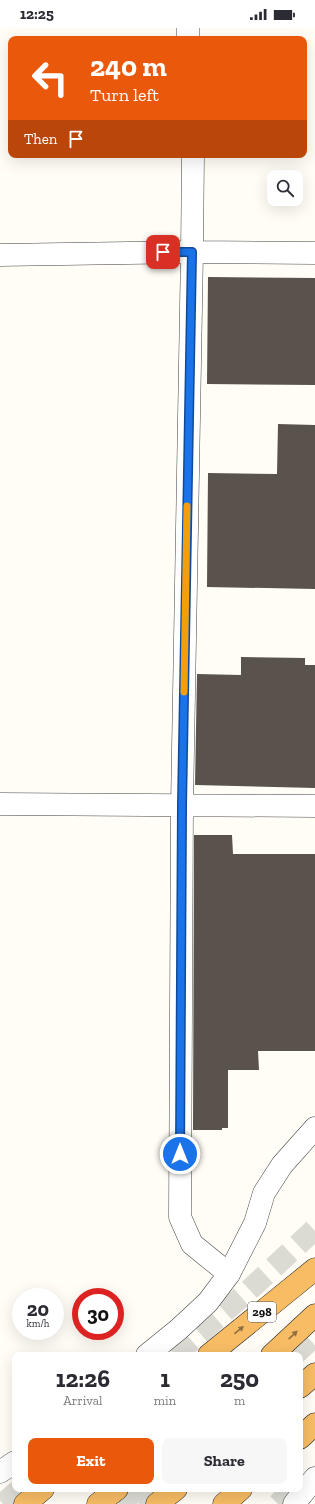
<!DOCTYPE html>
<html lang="en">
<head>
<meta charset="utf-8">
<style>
	:root { --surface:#fff; --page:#f7f7f7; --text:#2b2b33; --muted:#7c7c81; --accent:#ea580c }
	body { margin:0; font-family:"Zilla Slab",serif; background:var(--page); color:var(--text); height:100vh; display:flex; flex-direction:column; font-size:15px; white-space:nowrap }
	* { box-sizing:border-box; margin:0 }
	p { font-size:13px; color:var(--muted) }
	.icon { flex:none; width:22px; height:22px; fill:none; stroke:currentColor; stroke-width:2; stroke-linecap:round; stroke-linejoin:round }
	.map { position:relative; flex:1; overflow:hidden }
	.side { position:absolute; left:12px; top:1324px; width:291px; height:140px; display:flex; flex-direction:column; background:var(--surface); border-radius:8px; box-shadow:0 4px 16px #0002 }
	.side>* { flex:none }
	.hud { position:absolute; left:8px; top:8px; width:299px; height:122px; border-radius:8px; box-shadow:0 4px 16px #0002; background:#ea580c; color:#fff; overflow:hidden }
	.fabs { position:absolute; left:267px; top:142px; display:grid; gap:8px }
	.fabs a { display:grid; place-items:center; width:36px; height:36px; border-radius:8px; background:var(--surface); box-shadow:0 4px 16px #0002; font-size:20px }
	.speed { position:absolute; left:12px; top:1260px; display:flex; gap:8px; font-size:20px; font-weight:700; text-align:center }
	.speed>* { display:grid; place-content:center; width:52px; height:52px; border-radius:50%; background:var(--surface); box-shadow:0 4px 16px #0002; line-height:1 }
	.speed small { font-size:10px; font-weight:400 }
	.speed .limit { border:6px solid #d22; background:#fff; color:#111 }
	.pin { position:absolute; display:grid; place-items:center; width:34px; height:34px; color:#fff; margin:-17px; border-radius:8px; box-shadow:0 2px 6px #0006 }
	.me { position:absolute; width:44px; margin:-22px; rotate:0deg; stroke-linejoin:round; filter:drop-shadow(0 0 3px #0008) }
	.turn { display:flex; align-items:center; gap:14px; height:84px; padding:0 16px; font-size:18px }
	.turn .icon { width:52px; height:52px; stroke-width:2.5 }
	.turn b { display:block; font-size:28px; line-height:34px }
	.then { display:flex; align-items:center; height:38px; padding:0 16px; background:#0003; gap:8px; font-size:15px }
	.eta { display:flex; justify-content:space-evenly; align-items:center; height:68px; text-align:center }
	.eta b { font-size:24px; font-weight:800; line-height:28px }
	.button { display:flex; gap:8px; margin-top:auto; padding:8px 16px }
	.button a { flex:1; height:46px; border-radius:8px; background:var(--accent); color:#fff; font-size:16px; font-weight:800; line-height:46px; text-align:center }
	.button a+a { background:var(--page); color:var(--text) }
	.status { display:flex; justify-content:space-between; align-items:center; height:28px; padding:0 20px; background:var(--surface); direction:ltr }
	.status svg { height:11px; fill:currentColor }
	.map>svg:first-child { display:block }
	.building { fill:#5a524d }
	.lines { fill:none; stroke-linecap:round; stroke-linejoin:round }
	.motorway-tunnel { stroke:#dbdad3; stroke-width:22; stroke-dasharray:22 11; stroke-linecap:butt }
	.minor-casing { stroke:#444; stroke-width:23 }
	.tertiary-casing { stroke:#444; stroke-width:23 }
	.trunk-casing { stroke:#222; stroke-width:23 }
	.minor { stroke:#fff; stroke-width:22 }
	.tertiary { stroke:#fff; stroke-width:22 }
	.trunk { stroke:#f7bc64; stroke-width:22 }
	.oneway { fill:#906f3f }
	.route-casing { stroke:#114b97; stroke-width:10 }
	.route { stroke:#1a73e8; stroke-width:7 }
	.slow { stroke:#f59e0b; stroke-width:7 }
	.labels { text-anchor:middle; stroke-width:4; stroke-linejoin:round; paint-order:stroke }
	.shield { fill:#fff; stroke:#585858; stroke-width:1 }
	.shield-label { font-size:12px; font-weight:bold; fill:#111 }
</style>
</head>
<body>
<div class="status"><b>12:25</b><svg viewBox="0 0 49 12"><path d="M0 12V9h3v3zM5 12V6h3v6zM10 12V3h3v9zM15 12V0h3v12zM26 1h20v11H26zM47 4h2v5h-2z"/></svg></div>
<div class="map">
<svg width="315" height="1476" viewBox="0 0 315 1476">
	<rect width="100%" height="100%" fill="#fffdf5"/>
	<path class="building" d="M 208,249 L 315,250 L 315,357 L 207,356 Z
		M 278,396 L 315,397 L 315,561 L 207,559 L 208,445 L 277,446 Z
		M 241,629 L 305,630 L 305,637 L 315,637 L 315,760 L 195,757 L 197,646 L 241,647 Z
		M 194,807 L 232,807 L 233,826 L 315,826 L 315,1023 L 258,1023 L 259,1042 L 228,1042 L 228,1100 L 222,1100 L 222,1102 L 193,1102 Z"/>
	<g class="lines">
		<path class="motorway-tunnel" d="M 175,1327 L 246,1265 L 315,1201
			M 294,1327 L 315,1308
			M 3,1476 L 20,1461
			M 119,1476 L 138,1461
			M 139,1476 L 158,1461
			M 278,1476 L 293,1461"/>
		<defs>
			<path id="minor" d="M 188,11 L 188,0
				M 193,127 L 192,224 L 182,777 L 180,1189 L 192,1216 L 229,1246
				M 0,227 L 192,224 L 315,225
				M 0,776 L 315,778
				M 294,1476 L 315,1450"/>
			<path id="tertiary" d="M 147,1327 L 179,1301 L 208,1274 L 229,1246 L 255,1195 L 264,1165 L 282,1137 L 315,1100
				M 0,1444 L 15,1434"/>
			<path id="trunk" d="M 209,1327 L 315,1241
				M 272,1327 L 315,1287
				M 300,1359 L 315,1346
				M 300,1410 L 315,1396
				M 25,1476 L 43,1461
				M 98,1476 L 117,1461
				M 157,1476 L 176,1461
				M 224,1476 L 241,1461"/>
		</defs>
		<use href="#minor" class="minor-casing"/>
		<use href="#tertiary" class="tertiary-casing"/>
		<use href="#trunk" class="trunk-casing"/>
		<use href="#minor" class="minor"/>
		<use href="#tertiary" class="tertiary"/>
		<use href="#trunk" class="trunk"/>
	</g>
	<defs><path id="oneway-solid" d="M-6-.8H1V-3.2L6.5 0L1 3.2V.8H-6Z"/></defs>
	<g class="oneway">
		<use href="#oneway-solid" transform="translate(239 1302) rotate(-39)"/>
		<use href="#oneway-solid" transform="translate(293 1307) rotate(-43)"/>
	</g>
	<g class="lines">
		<defs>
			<path id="route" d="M 163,224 L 192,224 L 182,777 L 180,1126"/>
		</defs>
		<use href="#route" class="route-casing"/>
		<use href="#route" class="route"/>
		<path class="slow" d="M 184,664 L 187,478"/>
	</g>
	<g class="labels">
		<rect class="shield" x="248" y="1274" width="28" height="20" rx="3"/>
		<g class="shield-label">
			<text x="262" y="1288">298</text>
		</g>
	</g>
</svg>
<div class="fabs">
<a><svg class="icon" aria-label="search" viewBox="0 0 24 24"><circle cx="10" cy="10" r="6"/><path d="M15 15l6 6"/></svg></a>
</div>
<div class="speed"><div>20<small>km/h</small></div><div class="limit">30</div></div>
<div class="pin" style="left:163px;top:224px;background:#d93025"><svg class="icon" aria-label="arrive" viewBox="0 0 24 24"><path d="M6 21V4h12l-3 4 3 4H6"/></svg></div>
<svg class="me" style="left:180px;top:1126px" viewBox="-20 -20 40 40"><circle r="17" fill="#1a73e8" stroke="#fff" stroke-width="3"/><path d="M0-11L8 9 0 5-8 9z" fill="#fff"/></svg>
<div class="hud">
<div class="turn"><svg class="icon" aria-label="left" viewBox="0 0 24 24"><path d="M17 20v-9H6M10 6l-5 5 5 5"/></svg><div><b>240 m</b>Turn left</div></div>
<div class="then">Then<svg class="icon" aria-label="arrive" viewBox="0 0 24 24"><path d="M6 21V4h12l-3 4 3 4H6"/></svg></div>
</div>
<section class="side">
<div class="eta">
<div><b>12:26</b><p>Arrival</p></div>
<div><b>1</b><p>min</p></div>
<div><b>250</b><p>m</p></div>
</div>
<div class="button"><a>Exit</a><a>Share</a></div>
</section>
</div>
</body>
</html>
